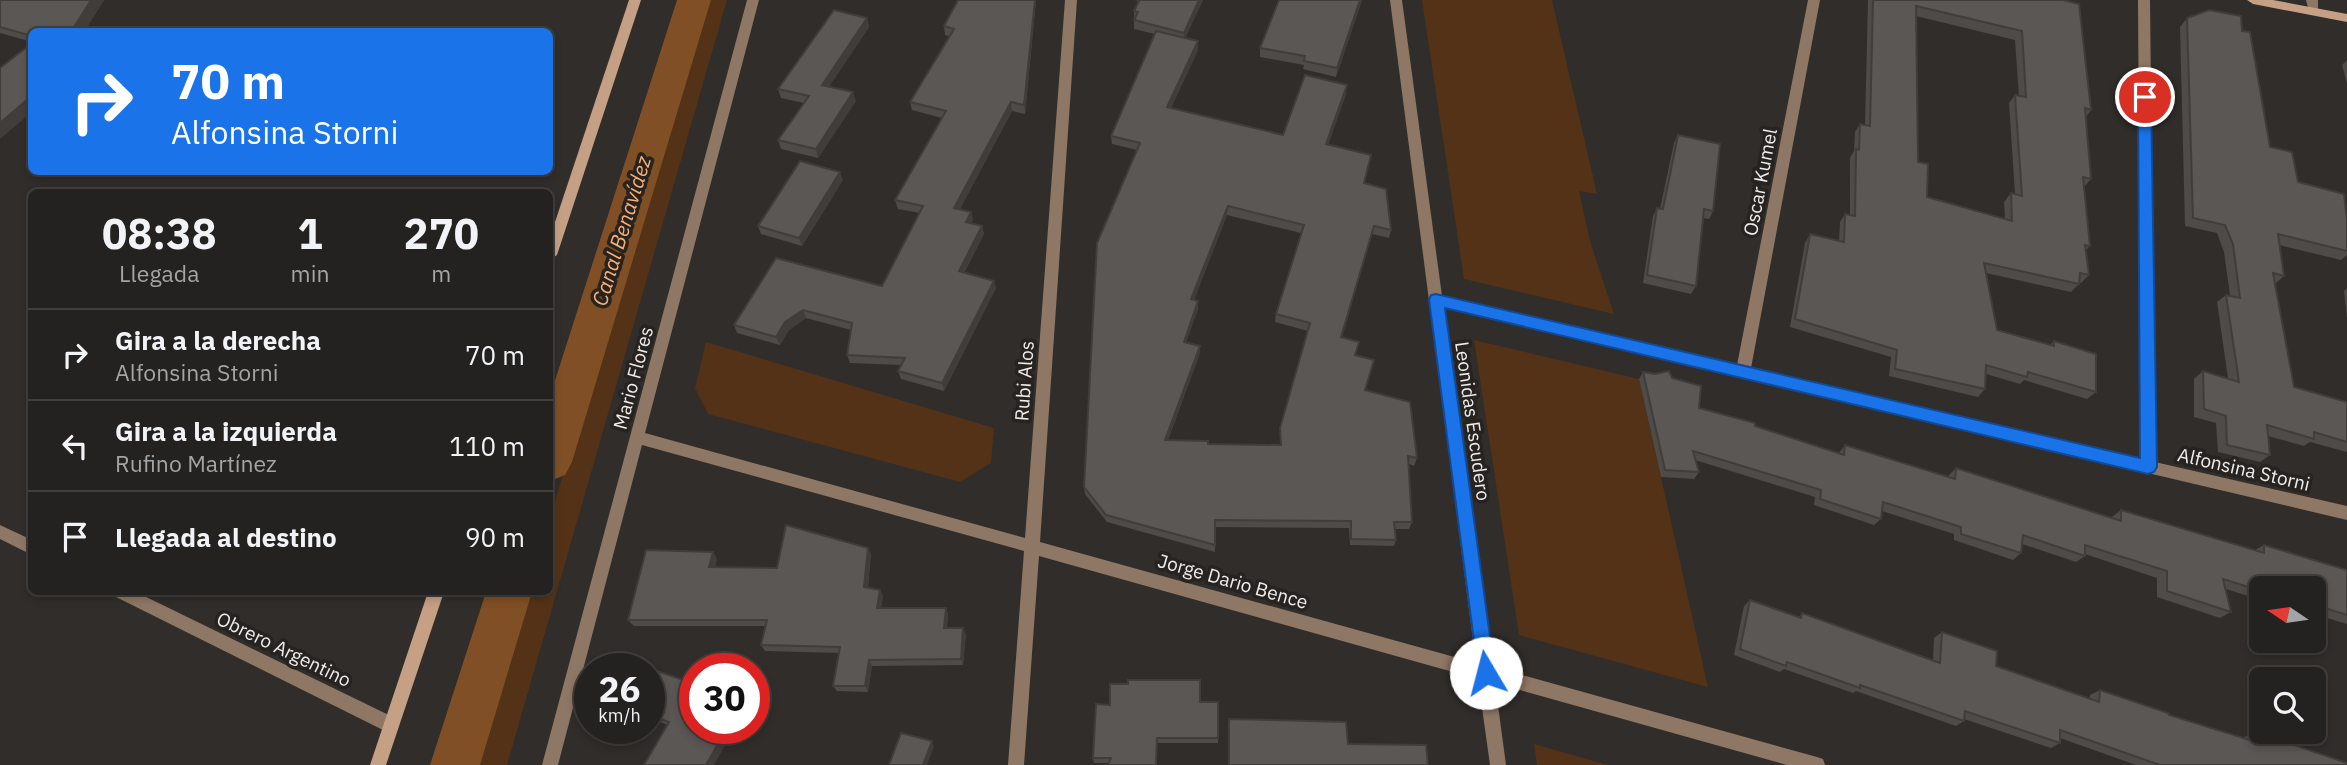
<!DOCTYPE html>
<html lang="es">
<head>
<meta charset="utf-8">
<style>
	:root { --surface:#242220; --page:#302f2d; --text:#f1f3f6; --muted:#a3a4a5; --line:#413f3e }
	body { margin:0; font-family:"IBM Plex Sans",sans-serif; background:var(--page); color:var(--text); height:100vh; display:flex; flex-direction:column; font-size:26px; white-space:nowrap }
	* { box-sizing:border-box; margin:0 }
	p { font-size:23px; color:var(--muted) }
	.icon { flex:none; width:38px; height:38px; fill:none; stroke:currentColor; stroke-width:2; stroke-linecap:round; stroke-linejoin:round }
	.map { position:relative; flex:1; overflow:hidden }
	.sheet { position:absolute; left:28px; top:189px; width:525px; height:406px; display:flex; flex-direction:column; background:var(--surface); border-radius:10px; box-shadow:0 4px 10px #0003,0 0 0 2px var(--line) }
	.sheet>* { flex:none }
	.banner { position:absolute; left:28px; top:28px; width:525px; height:147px; border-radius:10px; box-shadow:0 4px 10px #0003,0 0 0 2px var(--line); background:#1a73e8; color:#fff; overflow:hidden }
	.needle { width:46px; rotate:283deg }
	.fabs { position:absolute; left:2249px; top:576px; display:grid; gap:14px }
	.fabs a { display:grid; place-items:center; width:77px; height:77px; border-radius:10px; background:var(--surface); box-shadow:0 4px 10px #0003,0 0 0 2px var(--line); font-size:35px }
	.speed { position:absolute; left:574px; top:653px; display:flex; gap:14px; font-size:35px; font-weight:700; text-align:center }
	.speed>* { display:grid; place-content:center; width:91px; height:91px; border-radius:50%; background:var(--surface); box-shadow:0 4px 10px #0003,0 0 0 2px var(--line); line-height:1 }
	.speed small { font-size:18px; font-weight:400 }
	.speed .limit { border:10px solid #d22; background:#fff; color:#111 }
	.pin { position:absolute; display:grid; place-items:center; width:60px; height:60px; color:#fff; margin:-30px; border:4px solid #fff; border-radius:50%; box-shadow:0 2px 7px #0007 }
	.me { position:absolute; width:77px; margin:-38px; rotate:352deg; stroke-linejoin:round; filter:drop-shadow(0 0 5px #0008) }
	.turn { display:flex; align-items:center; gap:24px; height:147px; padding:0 28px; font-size:32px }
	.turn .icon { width:91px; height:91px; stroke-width:2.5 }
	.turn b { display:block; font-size:49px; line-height:60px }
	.eta { display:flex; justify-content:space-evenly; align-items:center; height:119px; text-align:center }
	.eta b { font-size:42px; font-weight:800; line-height:49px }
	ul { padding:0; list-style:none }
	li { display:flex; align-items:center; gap:21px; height:91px; padding:0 28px; border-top:2px solid var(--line) }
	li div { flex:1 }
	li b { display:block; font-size:26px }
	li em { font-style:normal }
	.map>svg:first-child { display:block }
	.green { fill:#533217 }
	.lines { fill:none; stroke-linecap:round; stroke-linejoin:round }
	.canal { fill:#804f25; fill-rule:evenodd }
	.minor { fill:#8e7765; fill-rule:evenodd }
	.secondary { fill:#c5a084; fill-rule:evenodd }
	.wall { fill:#4e4b48; fill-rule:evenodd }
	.shaded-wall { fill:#403d3b }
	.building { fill:#5b5754; stroke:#403d3b; stroke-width:2; fill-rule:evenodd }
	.route { fill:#1a73e8; stroke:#114b97; stroke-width:2 }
	.labels { text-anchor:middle; stroke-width:7; stroke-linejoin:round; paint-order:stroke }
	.street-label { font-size:19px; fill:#efeceb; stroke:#262320 }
	.water-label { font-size:21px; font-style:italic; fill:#f9ae72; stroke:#262320 }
</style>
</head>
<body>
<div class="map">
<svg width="2347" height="765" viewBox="0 0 2347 765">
	<rect width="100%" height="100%" fill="#302d2a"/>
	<path class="green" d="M 706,0 L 727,0 L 507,765 L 475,765 L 527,592 L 550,592 L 550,518 Z
		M 1422,0 L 1552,0 L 1597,194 L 1579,191 L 1590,241 L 1614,314 L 1464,279 Z
		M 1474,340 L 1639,379 L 1708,687 L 1519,635 Z
		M 706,342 L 994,428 L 991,463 L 960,482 L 708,414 L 695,388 Z
		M 1534,744 L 1608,765 L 1537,765 Z"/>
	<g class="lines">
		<path class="canal" d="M 677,0 L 711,0 L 572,462 L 565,475 L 550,481 L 550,396 Z
			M 486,592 L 532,592 L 480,765 L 430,765 Z"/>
		<path class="minor" d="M 747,0 L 759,0 L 645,433 L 1025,538 L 1065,0 L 1077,0 L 1040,542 L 1476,663 L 1390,0 L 1402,0 L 1442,296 L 1737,365 L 1808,0 L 1820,0 L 1751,368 L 2141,458 L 2138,0 L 2150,0 L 2155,462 L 2347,506 L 2347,520 L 1444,307 L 1493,667 L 1817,757 L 1823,759 L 1825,765 L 1787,765 L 1495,683 L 1506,765 L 1490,765 L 1478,679 L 1039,556 L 1024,765 L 1008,765 L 1024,551 L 642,445 L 558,765 L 542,765 Z
			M 2306,0 L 2318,0 L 2318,15 L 2310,15 Z
			M 0,525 L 32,540 L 32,555 L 0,539 Z
			M 113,592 L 136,592 L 397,719 L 399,725 L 397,731 L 391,733 L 385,731 L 116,597 Z"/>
		<path class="secondary" d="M 629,0 L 641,0 L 557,255 L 550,260 L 550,237 Z
			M 2247,0 L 2273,0 L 2347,14 L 2347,22 L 2253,4 Z
			M 428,592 L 444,592 L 386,765 L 370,765 Z"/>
	</g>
	<path class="wall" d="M 0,0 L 104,0 L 84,32 L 32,32 L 32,42 L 0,33 Z
		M 1036,0 L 1025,114 L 1012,111 L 960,209 L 971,212 L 973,220 L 971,223 L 982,226 L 984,234 L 964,273 L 996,288 L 944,391 L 901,379 L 898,371 L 901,365 L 850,363 L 847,355 L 851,330 L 806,318 L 789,330 L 780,345 L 737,333 L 734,325 L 882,286 L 920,213 L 898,209 L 895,200 L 942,118 L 912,110 L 910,102 L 949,36 L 945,35 L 944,26 Z
		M 1137,0 L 1203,0 L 1185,38 L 1198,50 L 1171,108 L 1283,135 L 1346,94 L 1328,145 L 1371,155 L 1364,183 L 1391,230 L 1389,238 L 1372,234 L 1342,337 L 1356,355 L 1365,390 L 1417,458 L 1414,466 L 1409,464 L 1412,522 L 1409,529 L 1395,529 L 1396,540 L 1394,546 L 1350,545 L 1349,528 L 1215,527 L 1215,552 L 1107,522 L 1085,494 L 1084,487 L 1137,150 L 1112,144 L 1111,136 L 1155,34 L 1134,29 L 1134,11 L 1137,5 ZM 1227,215 L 1301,233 L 1276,314 L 1275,322 L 1308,331 L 1280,428 L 1280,445 L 1208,444 L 1168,440 L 1200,353 L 1200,346 L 1186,342 L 1198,309 L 1198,301 L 1194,300 Z
		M 1279,0 L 1362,0 L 1336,77 L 1303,69 L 1304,65 L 1260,57 L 1260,48 Z
		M 1868,0 L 2063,0 L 2091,110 L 2086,117 L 2091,179 L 2084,187 L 2090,246 L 2086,250 L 2089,275 L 2081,283 L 2079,282 L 2079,284 L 2071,292 L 1986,273 L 1997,330 L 2050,345 L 2054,341 L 2096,392 L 2087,399 L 2024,380 L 2020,384 L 1986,374 L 1985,389 L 1978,397 L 1889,376 L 1891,357 L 1790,327 L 1805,243 L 1810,234 L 1839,241 L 1840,222 L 1845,214 L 1850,215 L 1850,158 L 1854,151 L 1855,132 L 1860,124 L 1865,125 ZM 1916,16 L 2015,40 L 2019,96 L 2015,95 L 2009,103 L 2015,194 L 2011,193 L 2004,202 L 2005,219 L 1927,197 L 1918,162 Z
		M 867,18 L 869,27 L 829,86 L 856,101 L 818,158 L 781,149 L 778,140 L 804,103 L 781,98 L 778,89 Z
		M 2187,18 L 2242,31 L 2270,147 L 2298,182 L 2347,220 L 2347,255 L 2341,260 L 2279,245 L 2284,276 L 2275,284 L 2294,387 L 2347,402 L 2347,452 L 2310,442 L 2304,446 L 2268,436 L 2270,455 L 2260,462 L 2218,452 L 2216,423 L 2194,417 L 2194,379 L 2203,371 L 2228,378 L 2217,302 L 2226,295 L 2230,295 L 2224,252 L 2217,233 L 2185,226 L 2180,27 Z
		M 2347,60 L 2347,84 L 2342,65 Z
		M 1678,135 L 1713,211 L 1709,219 L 1703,218 L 1696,286 L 1691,294 L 1643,283 L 1653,216 L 1657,208 L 1660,209 L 1674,143 Z
		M 843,180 L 802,246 L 761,234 L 758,226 Z
		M 2347,288 L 2347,319 L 2344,291 Z
		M 1643,372 L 1672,378 L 1699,408 L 1839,453 L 1845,445 L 1948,477 L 1949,475 L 1956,468 L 2112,519 L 2112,517 L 2121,510 L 2255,550 L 2264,545 L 2347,570 L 2347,624 L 2314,614 L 2314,588 L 2261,588 L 2261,600 L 2226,589 L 2231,612 L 2220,618 L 2157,597 L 2157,578 L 2085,554 L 2085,556 L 2076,562 L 2022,544 L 2021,553 L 2013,560 L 1954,540 L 1954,534 L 1882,511 L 1881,519 L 1874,525 L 1814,505 L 1815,497 L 1695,460 L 1699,472 L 1694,479 L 1661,477 L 1639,379 Z
		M 871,554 L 868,588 L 883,596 L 881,608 L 946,608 L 948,614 L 947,628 L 966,634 L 963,665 L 872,666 L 868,692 L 837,691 L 833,686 L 839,653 L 765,651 L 761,645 L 765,626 L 634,626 L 628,620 L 717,558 L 715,567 L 777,568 Z
		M 1750,600 L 1799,617 L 1802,613 L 1933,660 L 1934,638 L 1942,632 L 1996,666 L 2090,698 L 2090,695 L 2100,690 L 2169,715 L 2244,738 L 2244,737 L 2256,732 L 2347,765 L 2136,765 L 2060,738 L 2060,743 L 2051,748 L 1964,719 L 1964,721 L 1956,726 L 1856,691 L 1853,693 L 1784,669 L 1780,672 L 1734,655 L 1744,606 Z
		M 649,684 L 714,765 L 668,725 L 649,718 Z
		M 1200,702 L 1218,738 L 1218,743 L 1157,743 L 1109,763 L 1094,763 L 1093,758 Z"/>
	<path class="shaded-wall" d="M 91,0 L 104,0 L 84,32 L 71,32 Z
		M 1035,0 L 1036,0 L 1025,114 L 1024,105 Z
		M 1199,0 L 1203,0 L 1184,41 L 1184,33 Z
		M 1360,0 L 1362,0 L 1336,77 L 1337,68 Z
		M 867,18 L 869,27 L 825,93 L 822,85 Z
		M 1198,41 L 1198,50 L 1167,116 L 1167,107 Z
		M 1347,85 L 1346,94 L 1325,153 L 1326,144 Z
		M 853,92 L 856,101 L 818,158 L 816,149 Z
		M 32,94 L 32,112 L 0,139 L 0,123 Z
		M 1011,102 L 1012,111 L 956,216 L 954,208 Z
		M 840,172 L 843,180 L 802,246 L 799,238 Z
		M 1228,206 L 1227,215 L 1191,307 L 1191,299 Z
		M 971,212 L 973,220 L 968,230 L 966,222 Z
		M 982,226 L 984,234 L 960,279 L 959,271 Z
		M 1374,226 L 1372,234 L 1340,345 L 1341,337 Z
		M 994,281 L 996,288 L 944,391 L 942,383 Z
		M 1198,301 L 1198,309 L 1183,349 L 1184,342 Z
		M 803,310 L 806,318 L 789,330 L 780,345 L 776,337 L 785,322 Z
		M 1200,346 L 1200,353 L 1165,447 L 1165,440 Z
		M 868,548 L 871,554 L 867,594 L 864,587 Z
		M 713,552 L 717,558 L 714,574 L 709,567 Z
		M 880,590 L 883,596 L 880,614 L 877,608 Z
		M 946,608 L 948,614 L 946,634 L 944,628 Z
		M 963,628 L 966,634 L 963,665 L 961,659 Z
		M 869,660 L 872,666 L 868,692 L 865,686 Z
		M 727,728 L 735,728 L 714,765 L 706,765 Z
		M 932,741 L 934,746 L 927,765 L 923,765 Z"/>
	<path class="building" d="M 0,0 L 91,0 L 71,32 L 32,32 L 32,36 L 0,27 Z
		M 958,0 L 1035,0 L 1024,105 L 1011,102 L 954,208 L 971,212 L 966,222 L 982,226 L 959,271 L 994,281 L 942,383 L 898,371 L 905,358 L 847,355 L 852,323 L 803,310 L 785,322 L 776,337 L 734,325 L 776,258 L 882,286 L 923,206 L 895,200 L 946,111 L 910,102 L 954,29 L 944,26 Z
		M 1137,0 L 1199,0 L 1184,33 L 1134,20 L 1138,12 L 1134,11 L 1139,1 Z
		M 1279,0 L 1360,0 L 1337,68 L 1304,61 L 1305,56 L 1260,48 Z
		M 1873,0 L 2063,0 L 2079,4 L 2091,110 L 2085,108 L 2091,179 L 2083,177 L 2090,246 L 2085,245 L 2089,275 L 2080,273 L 2079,284 L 1984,263 L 1997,330 L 2054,346 L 2054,341 L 2096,354 L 2096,392 L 2028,372 L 2027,377 L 1986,365 L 1985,389 L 1895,369 L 1897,350 L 1795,319 L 1810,234 L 1844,242 L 1845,214 L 1855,216 L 1856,149 L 1859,150 L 1860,124 L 1870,126 ZM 1916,6 L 2022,31 L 2026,97 L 2015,95 L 2022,196 L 2011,193 L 2012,221 L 1927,197 L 1928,164 L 1918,162 Z
		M 834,10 L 867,18 L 822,85 L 853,92 L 816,149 L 778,140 L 809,96 L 778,89 Z
		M 2209,10 L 2241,16 L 2242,31 L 2250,32 L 2270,147 L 2292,152 L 2298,182 L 2344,194 L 2347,220 L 2347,251 L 2278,234 L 2284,276 L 2273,273 L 2294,387 L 2347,402 L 2347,442 L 2314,432 L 2314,439 L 2267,425 L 2270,455 L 2227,445 L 2226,416 L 2204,409 L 2203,371 L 2239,382 L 2226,295 L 2240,298 L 2233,244 L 2225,225 L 2193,218 L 2187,18 Z
		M 1156,31 L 1198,41 L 1167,107 L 1283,135 L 1305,75 L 1347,85 L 1326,144 L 1371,155 L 1364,183 L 1386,189 L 1391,230 L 1374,226 L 1341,337 L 1359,342 L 1355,355 L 1374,360 L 1365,390 L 1410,402 L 1417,458 L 1408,456 L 1412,522 L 1394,522 L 1396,540 L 1351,539 L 1351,521 L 1215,520 L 1215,545 L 1106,515 L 1084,487 L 1097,243 L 1140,143 L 1111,136 ZM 1228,206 L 1304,225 L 1276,314 L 1310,323 L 1280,428 L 1281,445 L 1208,444 L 1208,441 L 1165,440 L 1200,346 L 1184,342 L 1198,301 L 1191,299 Z
		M 32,43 L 32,94 L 29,98 L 0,123 L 0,68 Z
		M 1678,135 L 1720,144 L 1713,211 L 1704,209 L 1696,286 L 1647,275 L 1657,208 L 1663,209 Z
		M 800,161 L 840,172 L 799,238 L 758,226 Z
		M 1669,371 L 1672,378 L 1701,386 L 1699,408 L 1755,423 L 1755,426 L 1844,455 L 1845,445 L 1955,479 L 1956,468 L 2121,521 L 2121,510 L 2264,553 L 2264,545 L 2347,570 L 2347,615 L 2316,605 L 2316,609 L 2314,608 L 2314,588 L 2261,588 L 2261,591 L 2223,579 L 2231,612 L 2167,591 L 2167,571 L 2085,545 L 2085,556 L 2023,535 L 2021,553 L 1961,534 L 1961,527 L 1883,502 L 1881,519 L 1820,499 L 1821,490 L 1693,451 L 1699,472 L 1665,470 L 1643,372 L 1655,374 Z
		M 786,525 L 868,548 L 864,587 L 880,590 L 877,608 L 946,608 L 944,628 L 963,628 L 961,659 L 869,660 L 865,686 L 833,686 L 840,647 L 761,645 L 767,620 L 628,620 L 646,550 L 713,552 L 709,567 L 777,568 Z
		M 1750,600 L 1801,618 L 1802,613 L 1940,663 L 1942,632 L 1997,651 L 1996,666 L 2099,702 L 2100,690 L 2168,713 L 2169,715 L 2256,742 L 2256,732 L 2347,763 L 2347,765 L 2160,765 L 2060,730 L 2060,743 L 1965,711 L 1964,721 L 1860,685 L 1860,688 L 1787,662 L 1786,666 L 1740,649 Z
		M 657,671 L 695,684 L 695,728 L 727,728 L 706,765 L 644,765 L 669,722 L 649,715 L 649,684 Z
		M 1128,680 L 1200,680 L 1200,702 L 1218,702 L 1218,738 L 1157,738 L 1156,765 L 1108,765 L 1111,758 L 1093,758 L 1096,704 L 1110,705 L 1110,684 L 1128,684 Z
		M 1229,719 L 1346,722 L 1348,744 L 1426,745 L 1428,765 L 1229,765 Z
		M 901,733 L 932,741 L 923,765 L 889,765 Z"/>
	<path class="route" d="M 2145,92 L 2151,97 L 2157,467 L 2154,472 L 2148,474 L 1445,308 L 1495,673 L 1492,679 L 1486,681 L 1479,679 L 1429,300 L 1431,295 L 1436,294 L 2140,458 L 2138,97 Z"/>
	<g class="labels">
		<g class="street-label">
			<text transform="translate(1760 182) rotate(-79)" y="7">Oscar Kumel</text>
			<text transform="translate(633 378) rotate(-75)" y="7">Mario Flores</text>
			<text transform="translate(1024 381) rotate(-86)" y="7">Rubi Alos</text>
			<text transform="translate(1473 421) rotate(82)" y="7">Leonidas Escudero</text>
			<text transform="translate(2244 469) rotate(13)" y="7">Alfonsina Storni</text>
			<text transform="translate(1233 581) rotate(16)" y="7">Jorge Dario Bence</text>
			<text transform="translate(284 649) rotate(26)" y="7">Obrero Argentino</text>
		</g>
		<g class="water-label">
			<text transform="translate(622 231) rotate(-73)" y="7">Canal Benavídez</text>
		</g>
	</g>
</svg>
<div class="fabs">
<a><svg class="needle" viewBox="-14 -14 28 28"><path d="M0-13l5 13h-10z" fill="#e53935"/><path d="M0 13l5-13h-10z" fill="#a3a4a5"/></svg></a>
<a><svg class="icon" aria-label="search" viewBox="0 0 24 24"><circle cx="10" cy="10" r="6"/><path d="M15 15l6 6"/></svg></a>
</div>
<div class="speed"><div>26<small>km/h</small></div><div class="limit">30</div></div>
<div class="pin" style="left:2145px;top:97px;background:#d93025"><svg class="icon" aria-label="arrive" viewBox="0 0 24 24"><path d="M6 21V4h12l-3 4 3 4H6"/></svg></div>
<svg class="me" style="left:1486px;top:673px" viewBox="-20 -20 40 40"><circle r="19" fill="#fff"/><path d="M0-13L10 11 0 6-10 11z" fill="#1a73e8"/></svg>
<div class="banner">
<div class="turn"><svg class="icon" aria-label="right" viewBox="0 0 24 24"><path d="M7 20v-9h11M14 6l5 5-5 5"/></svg><div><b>70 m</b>Alfonsina Storni</div></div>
</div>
<section class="sheet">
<div class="eta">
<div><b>08:38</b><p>Llegada</p></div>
<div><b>1</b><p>min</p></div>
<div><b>270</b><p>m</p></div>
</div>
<ul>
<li><svg class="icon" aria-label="right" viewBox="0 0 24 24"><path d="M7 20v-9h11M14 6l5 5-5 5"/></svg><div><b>Gira a la derecha</b><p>Alfonsina Storni</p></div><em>70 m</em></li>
<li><svg class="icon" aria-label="left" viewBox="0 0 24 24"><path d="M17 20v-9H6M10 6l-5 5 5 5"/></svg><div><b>Gira a la izquierda</b><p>Rufino Martínez</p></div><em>110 m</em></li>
<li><svg class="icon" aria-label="arrive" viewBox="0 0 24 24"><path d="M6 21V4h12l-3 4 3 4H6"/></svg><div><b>Llegada al destino</b></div><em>90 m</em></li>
</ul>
</section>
</div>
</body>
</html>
